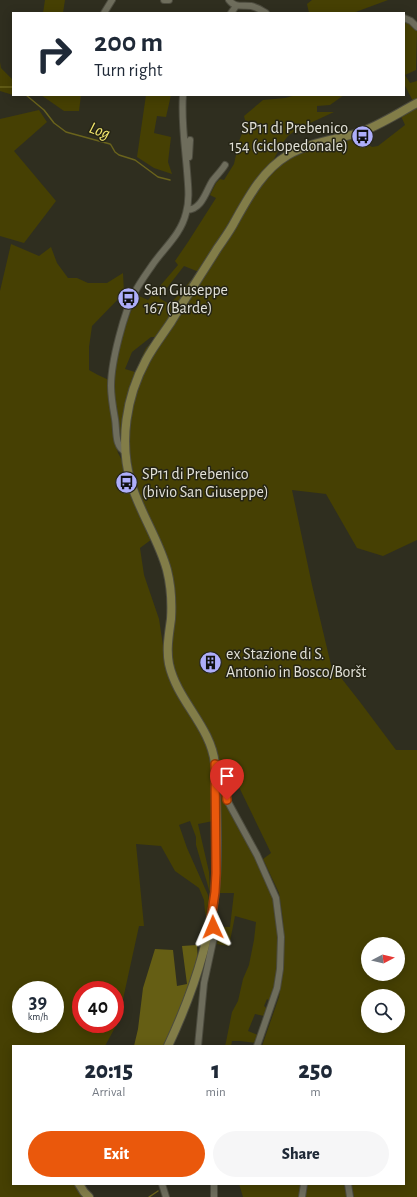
<!DOCTYPE html>
<html lang="en">
<head>
<meta charset="utf-8">
<style>
	:root { --surface:#fff; --page:#f6f6f7; --text:#1f2937; --muted:#747a83; --accent:#ea580c }
	body { margin:0; font-family:"Alegreya Sans",sans-serif; background:var(--page); color:var(--text); height:100vh; display:flex; flex-direction:column; font-size:15px; white-space:nowrap }
	* { box-sizing:border-box; margin:0 }
	p { font-size:13px; color:var(--muted) }
	.icon { flex:none; width:22px; height:22px; fill:none; stroke:currentColor; stroke-width:2; stroke-linecap:round; stroke-linejoin:round }
	.map { position:relative; flex:1; overflow:hidden }
	.sheet { position:absolute; left:12px; top:1045px; width:393px; height:140px; display:flex; flex-direction:column; background:var(--surface); border-radius:0px; box-shadow:0 2px 10px #0003 }
	.sheet>* { flex:none }
	.guide { position:absolute; left:12px; top:12px; width:393px; height:84px; border-radius:0px; box-shadow:0 2px 10px #0003; background:#fff; color:var(--text); overflow:hidden }
	.needle { width:26px; rotate:83deg }
	.controls { position:absolute; left:361px; top:937px; display:grid; gap:8px }
	.controls a { display:grid; place-items:center; width:44px; height:44px; border-radius:50%; background:var(--surface); box-shadow:0 2px 10px #0003; font-size:20px }
	.speed { position:absolute; left:12px; top:981px; display:flex; gap:8px; font-size:20px; font-weight:700; text-align:center }
	.speed>* { display:grid; place-content:center; width:52px; height:52px; border-radius:50%; background:var(--surface); box-shadow:0 2px 10px #0003; line-height:1 }
	.speed small { font-size:10px; font-weight:400 }
	.speed .limit { border:6px solid #d22; background:#fff; color:#111 }
	.pin { position:absolute; display:grid; place-items:center; width:34px; height:34px; color:#fff; margin:-41px -17px; border-radius:50% 50% 50% 0; rotate:-45deg; box-shadow:0 0 4px #0007 }
	.pin .icon { rotate:45deg }
	.me { position:absolute; width:44px; margin:-22px; rotate:359deg; stroke-linejoin:round; filter:drop-shadow(0 0 3px #0008) }
	.turn { display:flex; align-items:center; gap:14px; height:84px; padding:0 16px; font-size:18px }
	.turn .icon { width:52px; height:52px; stroke-width:2.5 }
	.turn b { display:block; font-size:28px; line-height:34px }
	.eta { display:flex; justify-content:space-evenly; align-items:center; height:68px; text-align:center }
	.eta b { font-size:24px; font-weight:800; line-height:28px }
	.primary-button { display:flex; gap:8px; margin-top:auto; padding:8px 16px }
	.primary-button a { flex:1; height:46px; border-radius:24px; background:var(--accent); color:#fff; font-size:16px; font-weight:800; line-height:46px; text-align:center }
	.primary-button a+a { background:var(--page); color:var(--text) }
	.map>svg:first-child { display:block }
	.green { fill:#464003; fill-rule:evenodd }
	.forest { fill:#655e14 }
	.lines { fill:none; stroke-linecap:round; stroke-linejoin:round }
	.stream { stroke:#6a631c; stroke-width:1.5 }
	.minor-casing { stroke:#4c4b3e; stroke-width:8 }
	.major-casing { stroke:#4c4b3e; stroke-width:10 }
	.minor { stroke:#6e6d5c; stroke-width:6 }
	.major { stroke:#827d48; stroke-width:8 }
	.route-casing { stroke:#983908; stroke-width:10 }
	.route { stroke:#ea580c; stroke-width:7 }
	.labels { text-anchor:middle; stroke-width:3; stroke-linejoin:round; paint-order:stroke }
	.poi-label { font-size:16px; fill:#e2e1d7; stroke:#252415; text-anchor:start }
	.water-label { font-size:17px; font-style:italic; fill:#f4e86d; stroke:#252415 }
</style>
</head>
<body>
<div class="map">
<svg width="417" height="1197" viewBox="0 0 417 1197">
	<rect width="100%" height="100%" fill="#2f2e1f"/>
	<path class="green" d="M 45,0 L 65,0 L 63,13 L 43,13 Z
		M 312,0 L 388,0 L 353,13 L 309,13 L 307,4 Z
		M 404,22 L 411,25 L 417,31 L 416,70 L 405,75 L 410,83 L 417,81 L 417,99 L 413,101 L 404,84 Z
		M 0,62 L 1,68 L 13,80 L 13,95 L 0,91 Z
		M 41,95 L 81,95 L 79,111 L 64,111 Z
		M 146,95 L 171,95 L 166,117 L 157,116 L 154,133 L 171,137 L 168,162 L 172,174 L 154,168 L 137,157 Z
		M 296,95 L 344,95 L 330,105 L 317,106 L 317,112 L 334,112 L 308,124 L 298,131 L 296,130 L 288,136 L 281,145 L 272,163 L 249,189 L 199,272 L 184,266 L 159,298 L 169,304 L 181,293 L 190,281 L 195,279 L 158,337 L 151,337 L 132,352 L 125,369 L 135,372 L 146,348 L 151,343 L 154,343 L 144,359 L 123,443 C 117,423 114,402 114,382 C 114,375 116,367 117,360 C 122,338 127,315 139,296 L 148,300 L 178,265 L 175,261 L 188,242 L 216,198 L 210,195 L 216,183 L 220,179 L 224,180 L 234,164 L 239,141 L 246,124 L 244,116 L 263,100 L 285,98 Z
		M 417,108 L 417,540 L 383,556 L 357,548 L 326,494 L 292,490 L 312,585 L 331,665 L 360,702 L 396,750 L 417,750 L 417,1197 L 354,1197 L 351,1184 L 404,1184 L 404,1046 L 262,1046 L 279,997 L 284,956 L 283,920 L 279,893 L 263,859 L 271,853 L 239,787 L 229,786 C 227,777 228,767 218,762 C 216,728 187,704 176,673 C 173,663 171,653 171,643 C 172,632 175,621 175,610 C 176,598 174,585 172,574 C 168,552 156,532 147,512 C 120,451 124,407 156,350 L 254,193 C 262,184 270,173 280,166 C 301,149 330,144 355,137 L 372,147 L 378,146 L 405,125 L 401,116 ZM 368,944 L 398,944 L 398,974 L 368,974 ZM 368,996 L 398,996 L 398,1026 L 368,1026 Z
		M 39,110 L 47,122 L 14,151 L 56,201 L 24,243 L 0,236 L 0,119 Z
		M 11,244 L 39,256 L 51,247 L 57,263 L 68,278 L 77,278 L 88,283 L 107,283 L 123,273 L 124,293 L 92,326 L 89,347 L 89,370 L 98,375 L 109,380 L 115,442 L 118,453 L 124,464 L 152,539 L 140,548 L 144,575 L 159,619 L 166,665 L 205,738 L 212,754 L 213,821 L 198,824 L 209,872 L 210,893 L 196,845 L 196,837 L 190,821 L 179,825 L 187,848 L 208,895 L 210,905 L 207,920 L 205,912 L 204,900 L 199,888 L 175,871 L 161,846 L 136,844 L 144,926 L 139,926 L 118,1022 L 105,1046 L 13,1046 L 13,1184 L 75,1184 L 84,1197 L 0,1197 L 0,291 ZM 21,990 L 55,990 L 55,1024 L 21,1024 ZM 81,990 L 115,990 L 115,1024 L 81,1024 Z
		M 219,774 L 222,781 L 224,795 L 229,811 L 254,856 L 272,896 L 279,934 L 279,955 L 276,979 L 270,1001 L 267,999 L 264,1006 L 268,1009 L 264,1016 L 255,1014 L 248,1031 L 258,1035 L 256,1043 L 240,1041 L 232,1041 L 231,1046 L 225,1046 L 226,1042 L 232,1012 L 238,1001 L 243,979 L 249,965 L 254,940 L 256,922 L 235,916 L 229,946 L 217,944 L 220,927 L 230,927 L 234,893 L 219,893 L 221,834 Z
		M 239,1184 L 302,1184 L 300,1197 L 243,1197 Z
		M 307,1184 L 344,1184 L 347,1197 L 305,1197 Z"/>
	<path class="forest" d="M 197,945 L 198,964 L 165,1046 L 134,1046 L 138,1029 L 143,988 L 155,949 L 173,950 L 177,986 L 187,984 L 182,946 Z"/>
	<g class="lines">
		<path class="stream" d="M 0,87 L 13,87
			M 26,95 L 44,110 L 54,123 L 66,132 L 110,144 L 111,145 L 115,152 L 119,155 L 135,160 L 158,177 L 170,180
			M 149,1197 L 158,1191"/>
		<defs>
			<path id="minor" d="M 164,0 L 169,0
				M 229,0 C 235,8 242,5 251,6 C 257,7 261,10 266,13
				M 104,13 L 112,0
				M 231,13 L 236,6
				M 404,18 L 411,21 L 417,27
				M 189,157 L 190,140
				M 187,210 C 203,209 206,190 213,180 C 217,175 222,170 225,165
				M 126,452 C 114,447 117,430 115,419 C 113,408 111,397 111,386 C 111,362 124,312 135,292 C 140,282 147,273 153,264 C 165,247 181,234 186,213 C 190,199 188,185 187,171 C 185,146 181,120 183,95
				M 215,764 L 221,766 L 224,776 L 227,800 L 257,855 L 276,898 L 281,937 L 280,969 L 277,988 L 257,1046
				M 198,1046 L 204,983 L 215,932 L 214,928 L 210,926
				M 162,1184 L 166,1197
				M 214,1184 L 214,1197
				M 348,1184 L 350,1197
				M 302,1197 L 304,1184"/>
			<path id="major" d="M 168,1046 C 191,997 209,946 215,892 C 219,850 216,806 215,764 C 211,726 177,701 169,664 C 166,649 169,634 171,619 C 172,603 171,586 167,570 C 159,540 140,513 131,483 C 119,442 126,397 146,360 C 153,347 163,334 171,322 C 186,297 202,273 217,249 C 223,240 230,231 235,221 C 249,196 263,170 288,155 C 310,142 335,140 358,133 C 379,126 398,113 417,103
				M 79,1184 L 84,1192 L 89,1197"/>
		</defs>
		<use href="#minor" class="minor-casing"/>
		<use href="#major" class="major-casing"/>
		<use href="#minor" class="minor"/>
		<use href="#major" class="major"/>
	</g>
	<g class="lines">
		<defs>
			<path id="route" d="M 213,927 L 210,926 L 215,892 L 216,873 L 215,764 L 221,766 L 224,776 L 227,800"/>
		</defs>
		<use href="#route" class="route-casing"/>
		<use href="#route" class="route"/>
	</g>
	<defs>
		<symbol id="bus-disc" viewBox="-11 -11 22 22"><circle r="9.5" fill="#aeaefa" stroke="#252415"/><path d="M-5-6H5V4H4V6H2V4H-2V6H-4V4H-5ZM-3.5-4V0h7V-4ZM-3.5 1.2v1.5H-2V1.2ZM2 1.2v1.5H3.5V1.2Z" fill="#111"/></symbol>
		<symbol id="building-disc" viewBox="-11 -11 22 22"><circle r="9.5" fill="#aeaefa" stroke="#252415"/><path d="M-4-6H4V6H1V3H-1V6H-4ZM-2.5-4.3h1.7v1.8h-1.7ZM.8-4.3h1.7v1.8H.8ZM-2.5-1h1.7V.8h-1.7ZM.8-1h1.7V.8H.8Z" fill="#111"/></symbol>
	</defs>
	<g fill-rule="evenodd">
		<use href="#bus-disc" x="350" y="124" width="25" height="25"/>
		<use href="#bus-disc" x="116" y="286" width="25" height="25"/>
		<use href="#bus-disc" x="114" y="470" width="25" height="25"/>
		<use href="#building-disc" x="198" y="650" width="25" height="25"/>
	</g>
	<g class="labels">
		<g class="poi-label">
			<text x="348" y="133" text-anchor="end">SP11 di Prebenico<tspan x="348" dy="18">154 (ciclopedonale)</tspan></text>
			<text x="144" y="295">San Giuseppe<tspan x="144" dy="18">167 (Barde)</tspan></text>
			<text x="142" y="479">SP11 di Prebenico<tspan x="142" dy="18">(bivio San Giuseppe)</tspan></text>
			<text x="226" y="659">ex Stazione di S.<tspan x="226" dy="18">Antonio in Bosco/Boršt</tspan></text>
		</g>
		<g class="water-label">
			<text transform="translate(100 130) rotate(20)" y="6">Log</text>
		</g>
	</g>
</svg>
<div class="controls">
<a><svg class="needle" viewBox="-14 -14 28 28"><path d="M0-13l5 13h-10z" fill="#e53935"/><path d="M0 13l5-13h-10z" fill="#747a83"/></svg></a>
<a><svg class="icon" aria-label="search" viewBox="0 0 24 24"><circle cx="10" cy="10" r="6"/><path d="M15 15l6 6"/></svg></a>
</div>
<div class="speed"><div>39<small>km/h</small></div><div class="limit">40</div></div>
<div class="pin" style="left:227px;top:800px;background:#d93025"><svg class="icon" aria-label="arrive" viewBox="0 0 24 24"><path d="M6 21V4h12l-3 4 3 4H6"/></svg></div>
<svg class="me" style="left:213px;top:927px" viewBox="-20 -20 40 40"><path d="M0-17L14 15 0 8-14 15z" fill="#ea580c" stroke="#fff" stroke-width="4"/></svg>
<div class="guide">
<div class="turn"><svg class="icon" aria-label="right" viewBox="0 0 24 24"><path d="M7 20v-9h11M14 6l5 5-5 5"/></svg><div><b>200 m</b>Turn right</div></div>
</div>
<section class="sheet">
<div class="eta">
<div><b>20:15</b><p>Arrival</p></div>
<div><b>1</b><p>min</p></div>
<div><b>250</b><p>m</p></div>
</div>
<div class="primary-button"><a>Exit</a><a>Share</a></div>
</section>
</div>
</body>
</html>
